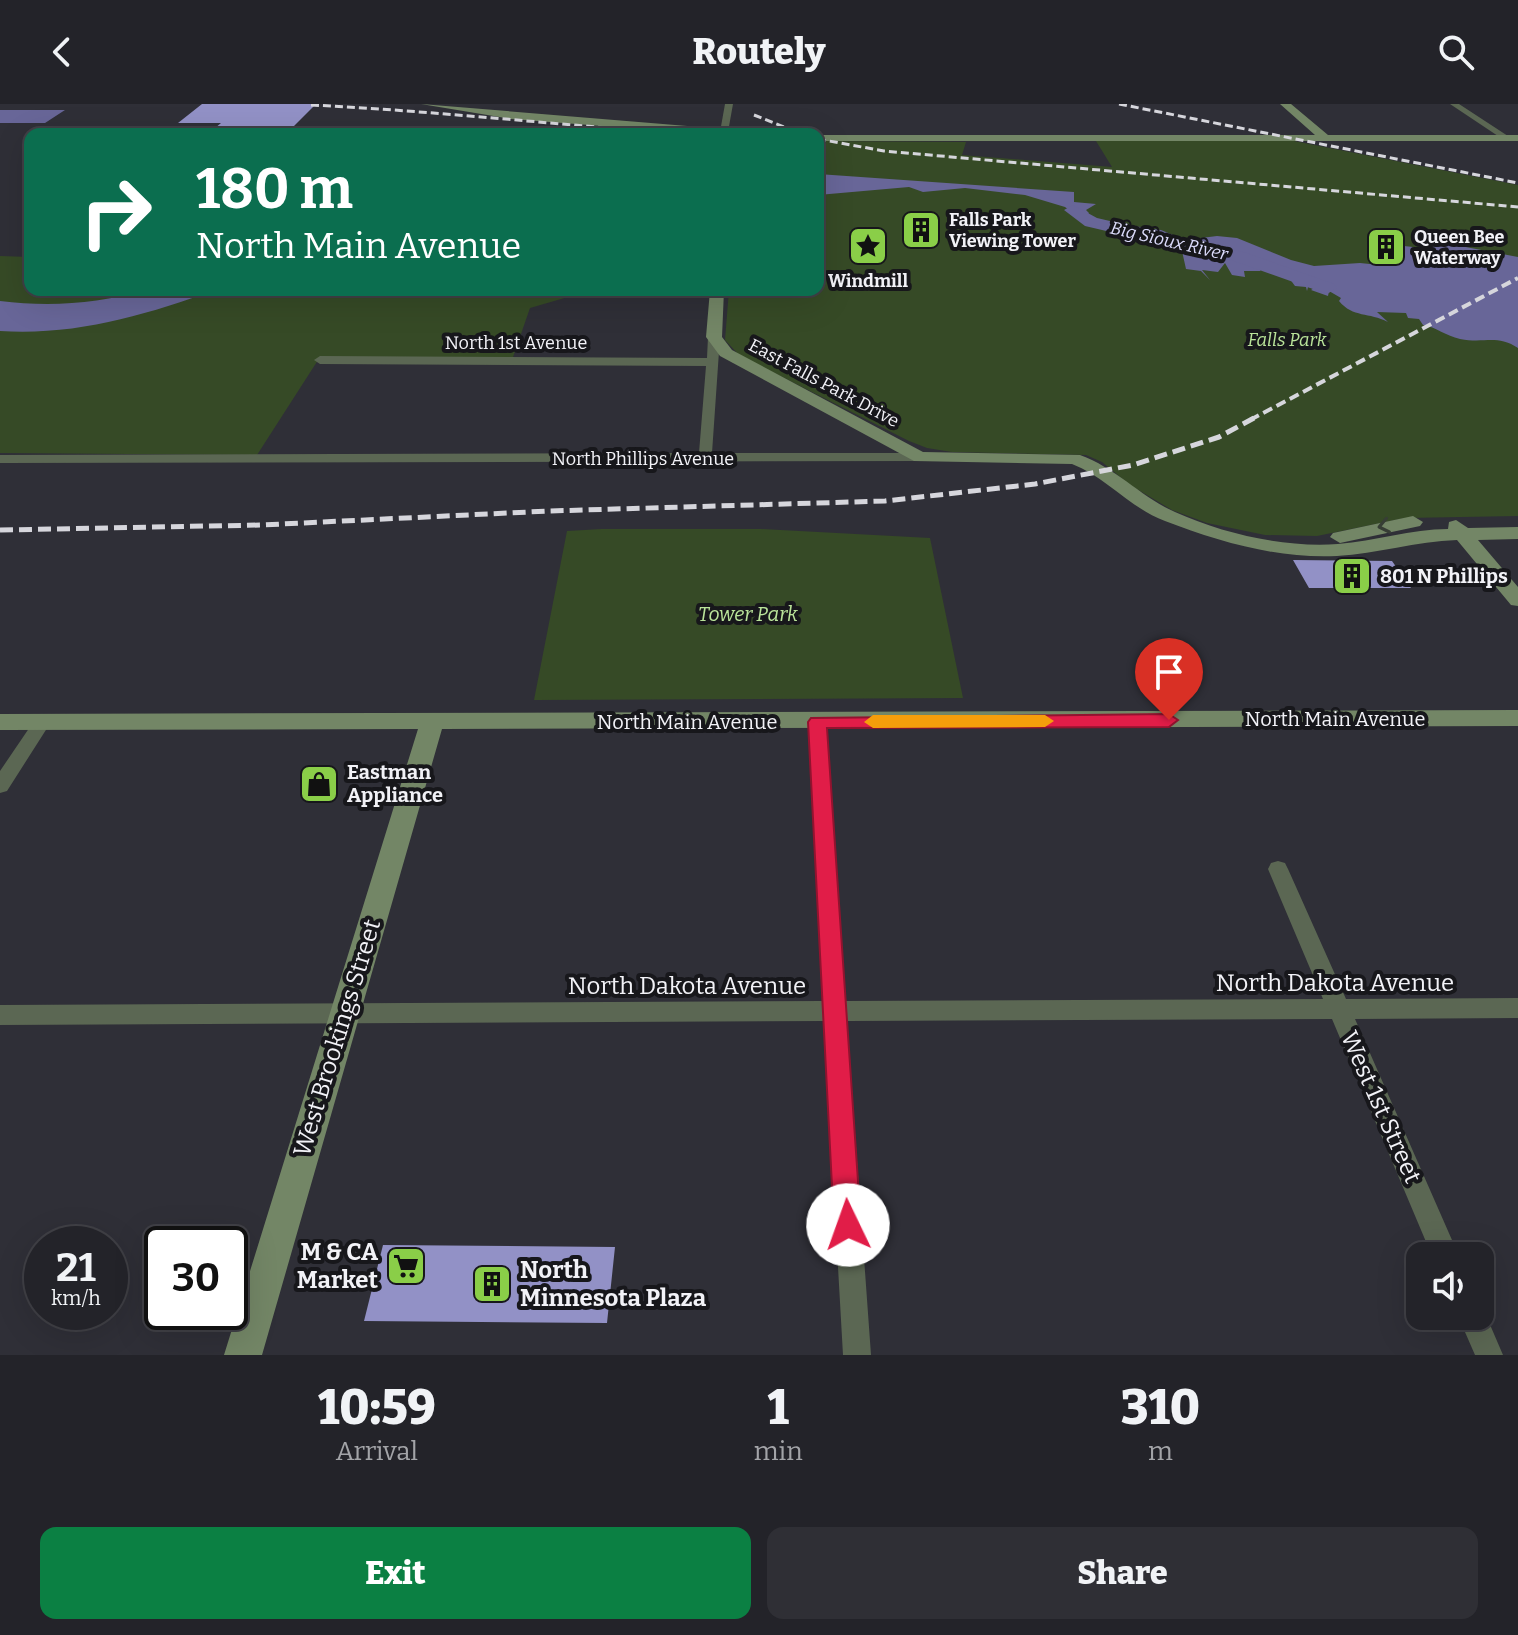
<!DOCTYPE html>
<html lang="en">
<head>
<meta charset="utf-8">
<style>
	:root { --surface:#232329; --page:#2f2f35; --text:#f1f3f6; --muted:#a3a4a8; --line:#404046; --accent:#0b8043 }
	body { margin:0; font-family:Bitter,serif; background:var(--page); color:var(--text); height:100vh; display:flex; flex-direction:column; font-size:30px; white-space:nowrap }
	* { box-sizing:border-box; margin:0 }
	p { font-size:26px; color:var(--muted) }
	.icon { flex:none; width:44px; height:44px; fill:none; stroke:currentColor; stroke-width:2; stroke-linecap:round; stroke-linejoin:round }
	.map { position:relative; height:1251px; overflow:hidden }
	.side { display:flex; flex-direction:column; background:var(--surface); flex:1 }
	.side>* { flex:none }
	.banner { position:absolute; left:24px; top:24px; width:800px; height:168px; border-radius:16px; box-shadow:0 8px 32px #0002,0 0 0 2px var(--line); background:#0b6e4f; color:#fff; overflow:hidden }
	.fabs { position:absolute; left:1406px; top:1138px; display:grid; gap:16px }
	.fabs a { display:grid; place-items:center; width:88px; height:88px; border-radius:16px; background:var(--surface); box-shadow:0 8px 32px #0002,0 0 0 2px var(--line); font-size:40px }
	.speed { position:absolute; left:24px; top:1122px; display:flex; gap:16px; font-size:40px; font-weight:700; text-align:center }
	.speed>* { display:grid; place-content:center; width:104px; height:104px; border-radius:50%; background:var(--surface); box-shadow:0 8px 32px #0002,0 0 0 2px var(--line); line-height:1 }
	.speed small { font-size:20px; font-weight:400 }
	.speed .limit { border:4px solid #111; border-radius:12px; background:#fff; color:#111 }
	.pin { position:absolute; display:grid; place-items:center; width:68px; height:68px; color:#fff; margin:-82px -34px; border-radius:50% 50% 50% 0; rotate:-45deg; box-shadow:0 0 8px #0007 }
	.pin .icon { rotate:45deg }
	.me { position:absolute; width:88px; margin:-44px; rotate:357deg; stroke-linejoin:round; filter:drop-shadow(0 0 6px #0008) }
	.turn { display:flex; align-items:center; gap:28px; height:168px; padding:0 40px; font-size:36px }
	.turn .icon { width:104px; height:104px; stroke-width:2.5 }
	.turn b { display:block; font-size:56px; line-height:68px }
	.eta { display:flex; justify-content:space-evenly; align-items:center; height:136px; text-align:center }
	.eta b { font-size:48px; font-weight:800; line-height:56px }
	.cta { display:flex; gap:16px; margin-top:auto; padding:16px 40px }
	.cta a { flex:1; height:92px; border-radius:16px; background:var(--accent); color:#fff; font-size:32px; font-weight:800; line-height:92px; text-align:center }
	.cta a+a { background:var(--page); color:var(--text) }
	header { display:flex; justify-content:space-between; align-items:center; height:104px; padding:0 40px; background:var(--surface); font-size:36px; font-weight:800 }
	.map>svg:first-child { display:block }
	.green { fill:#364a26 }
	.water { fill:#686698 }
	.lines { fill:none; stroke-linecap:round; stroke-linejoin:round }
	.river { fill:#686698; fill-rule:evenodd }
	.building { fill:#9291c6 }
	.street { fill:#5b6753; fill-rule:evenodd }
	.secondary { fill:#738666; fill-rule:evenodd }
	.rail-far2 { stroke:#d6d6dc; stroke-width:3; stroke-dasharray:8 4; stroke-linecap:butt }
	.rail-far1 { stroke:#d6d6dc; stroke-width:4; stroke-dasharray:10 5; stroke-linecap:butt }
	.rail { stroke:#d6d6dc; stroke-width:5; stroke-dasharray:13 6; stroke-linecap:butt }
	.oneway { stroke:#373e35 }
	.route { fill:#e11d48; stroke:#92132f; stroke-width:2 }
	.slow { fill:#f59e0b }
	.labels { text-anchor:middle; stroke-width:8; stroke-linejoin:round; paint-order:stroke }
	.far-poi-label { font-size:18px; font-weight:bold; fill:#f2f2f7; stroke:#17171b; text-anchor:start }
	.far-water-label { font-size:18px; font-style:italic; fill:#dadaf9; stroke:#17171b }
	.far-park-label { font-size:18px; font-style:italic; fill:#bae49a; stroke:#17171b }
	.far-street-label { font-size:18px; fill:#f2f2f7; stroke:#17171b }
	.poi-label { font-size:20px; font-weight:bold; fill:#f2f2f7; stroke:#17171b; text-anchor:start }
	.park-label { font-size:20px; font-style:italic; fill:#bae49a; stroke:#17171b }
	.street-label { font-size:20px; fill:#f2f2f7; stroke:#17171b }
	.near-street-label { font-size:24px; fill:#f2f2f7; stroke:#17171b }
	.near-poi-label { font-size:24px; font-weight:bold; fill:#f2f2f7; stroke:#17171b; text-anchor:end }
</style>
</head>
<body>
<header><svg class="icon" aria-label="back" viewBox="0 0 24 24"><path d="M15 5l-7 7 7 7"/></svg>Routely<svg class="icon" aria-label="search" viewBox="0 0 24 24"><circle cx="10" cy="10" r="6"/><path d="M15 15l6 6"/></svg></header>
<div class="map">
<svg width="1518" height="1251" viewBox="0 0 1518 1251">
	<rect width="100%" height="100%" fill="#2f2f37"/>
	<path class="green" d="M 818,37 L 966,38 L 962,51 L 1112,63 L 1096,37 L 1294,37 L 1518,81 L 1518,412 L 1405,414 L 1317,432 L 1265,431 L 1207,419 L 1172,406 L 1130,381 L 1102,358 L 1086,351 L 952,348 L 927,344 L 909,337 L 739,251 L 725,236 L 729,186 L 818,186 Z
		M 0,152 L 30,153 L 30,186 L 592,186 L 530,204 L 513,253 L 320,253 L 257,351 L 0,349 Z
		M 602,425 L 761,425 L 930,434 L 963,594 L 534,596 L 567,427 Z"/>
	<path class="water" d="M 0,6 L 65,6 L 45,19 L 0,19 Z
		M 818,70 L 1074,88 L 1074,98 L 1096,100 L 1086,106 L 1089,109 L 1086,113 L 1092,116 L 1161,126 L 1185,136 L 1217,132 L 1237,134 L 1291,156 L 1314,162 L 1360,159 L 1389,162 L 1389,152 L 1397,147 L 1395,141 L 1422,144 L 1450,140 L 1518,153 L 1518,244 C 1496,230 1485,240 1460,235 C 1446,232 1436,223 1423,221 L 1419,215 L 1408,214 L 1406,209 L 1377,208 L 1388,218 C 1369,208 1353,214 1339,197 L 1341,194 L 1329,187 L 1328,192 L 1311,186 L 1314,184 L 1308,183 L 1307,187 L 1306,183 L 1295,182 L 1281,163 L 1264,162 L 1260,167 L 1244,167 L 1245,173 L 1232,171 L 1225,159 L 1218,168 L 1202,166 L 1210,176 L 1201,167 L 1186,165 L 1182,147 L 1144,135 L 1141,129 L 1133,125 L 1089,121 L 1065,103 L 1025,91 L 965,84 L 923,88 L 909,83 L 818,91 Z
		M 145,186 L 215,186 C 146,211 75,232 0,227 L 0,197 C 49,203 98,200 145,186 Z"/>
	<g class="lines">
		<path class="river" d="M 1073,101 L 1097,114 L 1247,149 L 1334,180 L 1337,184 L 1327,190 L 1234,157 L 1085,122 L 1064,106 Z"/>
	</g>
	<path class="building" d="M 202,0 L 316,0 L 288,28 L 279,30 L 208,30 L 221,19 L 178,19 Z
		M 1293,456 L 1392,457 L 1411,484 L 1309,484 Z
		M 383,1141 L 615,1143 L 607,1219 L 364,1217 Z"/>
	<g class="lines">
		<path class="street" d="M 725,0 L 733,0 L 728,28 L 722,30 L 720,28 Z
			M 1450,0 L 1459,0 L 1511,34 L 1504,36 Z
			M 619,19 L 626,21 L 610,30 L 600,30 Z
			M 714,230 L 720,233 L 712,349 L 920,349 L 927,353 L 920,357 L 0,359 L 0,351 L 699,349 L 706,262 L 320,260 L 314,256 L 320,252 L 707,254 L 708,233 Z
			M 42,612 L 51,618 L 7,687 L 0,689 L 0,667 L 36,614 Z
			M 817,612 L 826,618 L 846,897 L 1323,895 L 1268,765 L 1271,759 L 1278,757 L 1285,759 L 1288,765 L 1346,895 L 1518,894 L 1518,914 L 1355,915 L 1459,1152 L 1432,1152 L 1332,915 L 847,917 L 871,1251 L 843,1251 L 824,917 L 0,921 L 0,901 L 823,897 L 808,618 Z
			M 1480,1201 L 1482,1202 L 1503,1251 L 1475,1251 L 1458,1212 L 1480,1212 Z"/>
		<path class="secondary" d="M 421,0 L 748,27 L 753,30 L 706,30 L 511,15 Z
			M 1280,0 L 1291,0 L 1328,31 L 1518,31 L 1518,37 L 818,37 L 818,31 L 1315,31 Z
			M 710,186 L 724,186 L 722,233 L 732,246 L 923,348 L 1080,351 C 1116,364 1141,393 1175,408 C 1224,430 1285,444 1338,440 C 1375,437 1411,425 1448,425 L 1449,418 L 1456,416 L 1468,424 L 1518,423 L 1518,435 L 1478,436 L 1518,483 L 1518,502 L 1511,501 L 1457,436 C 1416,437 1377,450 1337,452 C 1279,455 1219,438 1165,417 C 1130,404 1106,373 1072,360 L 914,357 L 720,252 L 706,233 Z
			M 1413,412 L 1423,418 L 1420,422 L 1340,439 L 1330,433 L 1333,429 Z
			M 1518,606 L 1518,622 L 442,625 L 262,1251 L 224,1251 L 418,625 L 0,626 L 0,610 Z"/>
		<path class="rail-far2" d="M 1119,0 L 1518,79
			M 311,1 C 435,7 560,21 684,30
			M 754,11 L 802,30
			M 818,35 L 884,47 L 1518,103"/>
		<path class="rail-far1" d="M 1250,316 L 1518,174"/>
		<path class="rail" d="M 0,426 L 261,421 L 549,407 L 885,397 L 1035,380 L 1133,361 L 1219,333 L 1254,314"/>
	</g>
	<defs><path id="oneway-chevron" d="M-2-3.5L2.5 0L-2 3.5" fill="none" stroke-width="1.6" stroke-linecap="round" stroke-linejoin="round" transform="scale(2)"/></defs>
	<use class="oneway" href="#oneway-chevron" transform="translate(1384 422) rotate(168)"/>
	<path class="route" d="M 1169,610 L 1178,616 L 1169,623 L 827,624 L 861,1121 L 857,1131 L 848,1135 L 838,1131 L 834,1121 L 808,618 L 811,614 Z"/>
	<path class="slow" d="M 873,611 L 1045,611 L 1054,617 L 1045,623 L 873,624 L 864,618 Z"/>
	<defs>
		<symbol id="building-square" viewBox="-11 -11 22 22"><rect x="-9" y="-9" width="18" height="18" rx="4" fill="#8ace48" stroke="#17171b"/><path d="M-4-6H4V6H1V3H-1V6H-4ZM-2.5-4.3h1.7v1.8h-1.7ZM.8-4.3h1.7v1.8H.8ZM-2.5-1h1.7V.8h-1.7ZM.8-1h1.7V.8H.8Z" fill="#111"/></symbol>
		<symbol id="sight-square" viewBox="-11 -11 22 22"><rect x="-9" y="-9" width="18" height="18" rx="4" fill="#8ace48" stroke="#17171b"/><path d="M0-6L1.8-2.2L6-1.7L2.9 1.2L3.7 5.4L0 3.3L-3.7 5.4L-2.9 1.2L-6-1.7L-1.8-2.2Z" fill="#111"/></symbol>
		<symbol id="shop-square" viewBox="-11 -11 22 22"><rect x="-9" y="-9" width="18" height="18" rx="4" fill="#8ace48" stroke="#17171b"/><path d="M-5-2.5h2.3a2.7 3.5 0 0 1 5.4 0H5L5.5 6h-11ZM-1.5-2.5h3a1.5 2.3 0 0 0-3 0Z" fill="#111"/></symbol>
		<symbol id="supermarket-square" viewBox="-11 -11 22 22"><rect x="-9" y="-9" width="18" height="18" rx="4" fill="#8ace48" stroke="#17171b"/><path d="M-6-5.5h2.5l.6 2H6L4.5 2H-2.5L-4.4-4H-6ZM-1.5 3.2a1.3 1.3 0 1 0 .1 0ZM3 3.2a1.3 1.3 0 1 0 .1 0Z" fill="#111"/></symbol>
	</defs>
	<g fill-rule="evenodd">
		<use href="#building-square" x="899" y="104" width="44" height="44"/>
		<use href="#sight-square" x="846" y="120" width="44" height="44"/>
		<use href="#building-square" x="1364" y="121" width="44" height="44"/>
		<use href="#building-square" x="1330" y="450" width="44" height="44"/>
		<use href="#shop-square" x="297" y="658" width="44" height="44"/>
		<use href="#supermarket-square" x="384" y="1140" width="44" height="44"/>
		<use href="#building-square" x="470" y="1158" width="44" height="44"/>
	</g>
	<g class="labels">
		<g class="far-poi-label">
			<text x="949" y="122">Falls Park<tspan x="949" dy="21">Viewing Tower</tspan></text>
			<text x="1414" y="139">Queen Bee<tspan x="1414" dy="21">Waterway</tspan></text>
			<text x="868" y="183" text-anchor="middle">Windmill</text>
		</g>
		<g class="far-water-label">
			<text transform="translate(1169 137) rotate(13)" y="6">Big Sioux River</text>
		</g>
		<g class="far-park-label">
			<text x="1287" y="242">Falls Park</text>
		</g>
		<g class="far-street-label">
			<text x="516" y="245">North 1st Avenue</text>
			<text transform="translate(824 279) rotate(28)" y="6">East Falls Park Drive</text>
			<text x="643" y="361">North Phillips Avenue</text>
		</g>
		<g class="poi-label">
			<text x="1380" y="479">801 N Phillips</text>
			<text x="347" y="675">Eastman<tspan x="347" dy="23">Appliance</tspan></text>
		</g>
		<g class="park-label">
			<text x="748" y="517">Tower Park</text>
		</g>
		<g class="street-label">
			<text x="1335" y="622">North Main Avenue</text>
			<text x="687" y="625">North Main Avenue</text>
		</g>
		<g class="near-street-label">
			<text x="1335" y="887">North Dakota Avenue</text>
			<text x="687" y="890">North Dakota Avenue</text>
			<text transform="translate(337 934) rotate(-73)" y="8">West Brookings Street</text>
			<text transform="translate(1381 1003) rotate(66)" y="8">West 1st Street</text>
		</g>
		<g class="near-poi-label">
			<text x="378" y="1156">M &amp; CA<tspan x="378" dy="28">Market</tspan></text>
			<text x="520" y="1174" text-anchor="start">North<tspan x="520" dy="28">Minnesota Plaza</tspan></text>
		</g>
	</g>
</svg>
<div class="fabs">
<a><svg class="icon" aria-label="sound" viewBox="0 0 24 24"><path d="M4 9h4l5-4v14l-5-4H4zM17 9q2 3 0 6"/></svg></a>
</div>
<div class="speed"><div>21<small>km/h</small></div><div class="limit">30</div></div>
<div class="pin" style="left:1169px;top:616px;background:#d93025"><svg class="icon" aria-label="arrive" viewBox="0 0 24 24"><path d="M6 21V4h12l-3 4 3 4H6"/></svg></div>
<svg class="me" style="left:848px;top:1121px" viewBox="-20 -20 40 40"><circle r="19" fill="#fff"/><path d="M0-13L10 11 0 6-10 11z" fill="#e11d48"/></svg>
<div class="banner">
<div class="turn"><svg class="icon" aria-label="right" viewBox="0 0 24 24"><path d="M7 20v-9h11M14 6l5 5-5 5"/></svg><div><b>180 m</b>North Main Avenue</div></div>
</div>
</div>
<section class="side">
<div class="eta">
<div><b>10:59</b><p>Arrival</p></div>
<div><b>1</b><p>min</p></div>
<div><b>310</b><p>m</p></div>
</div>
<div class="cta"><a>Exit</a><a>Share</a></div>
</section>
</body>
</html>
